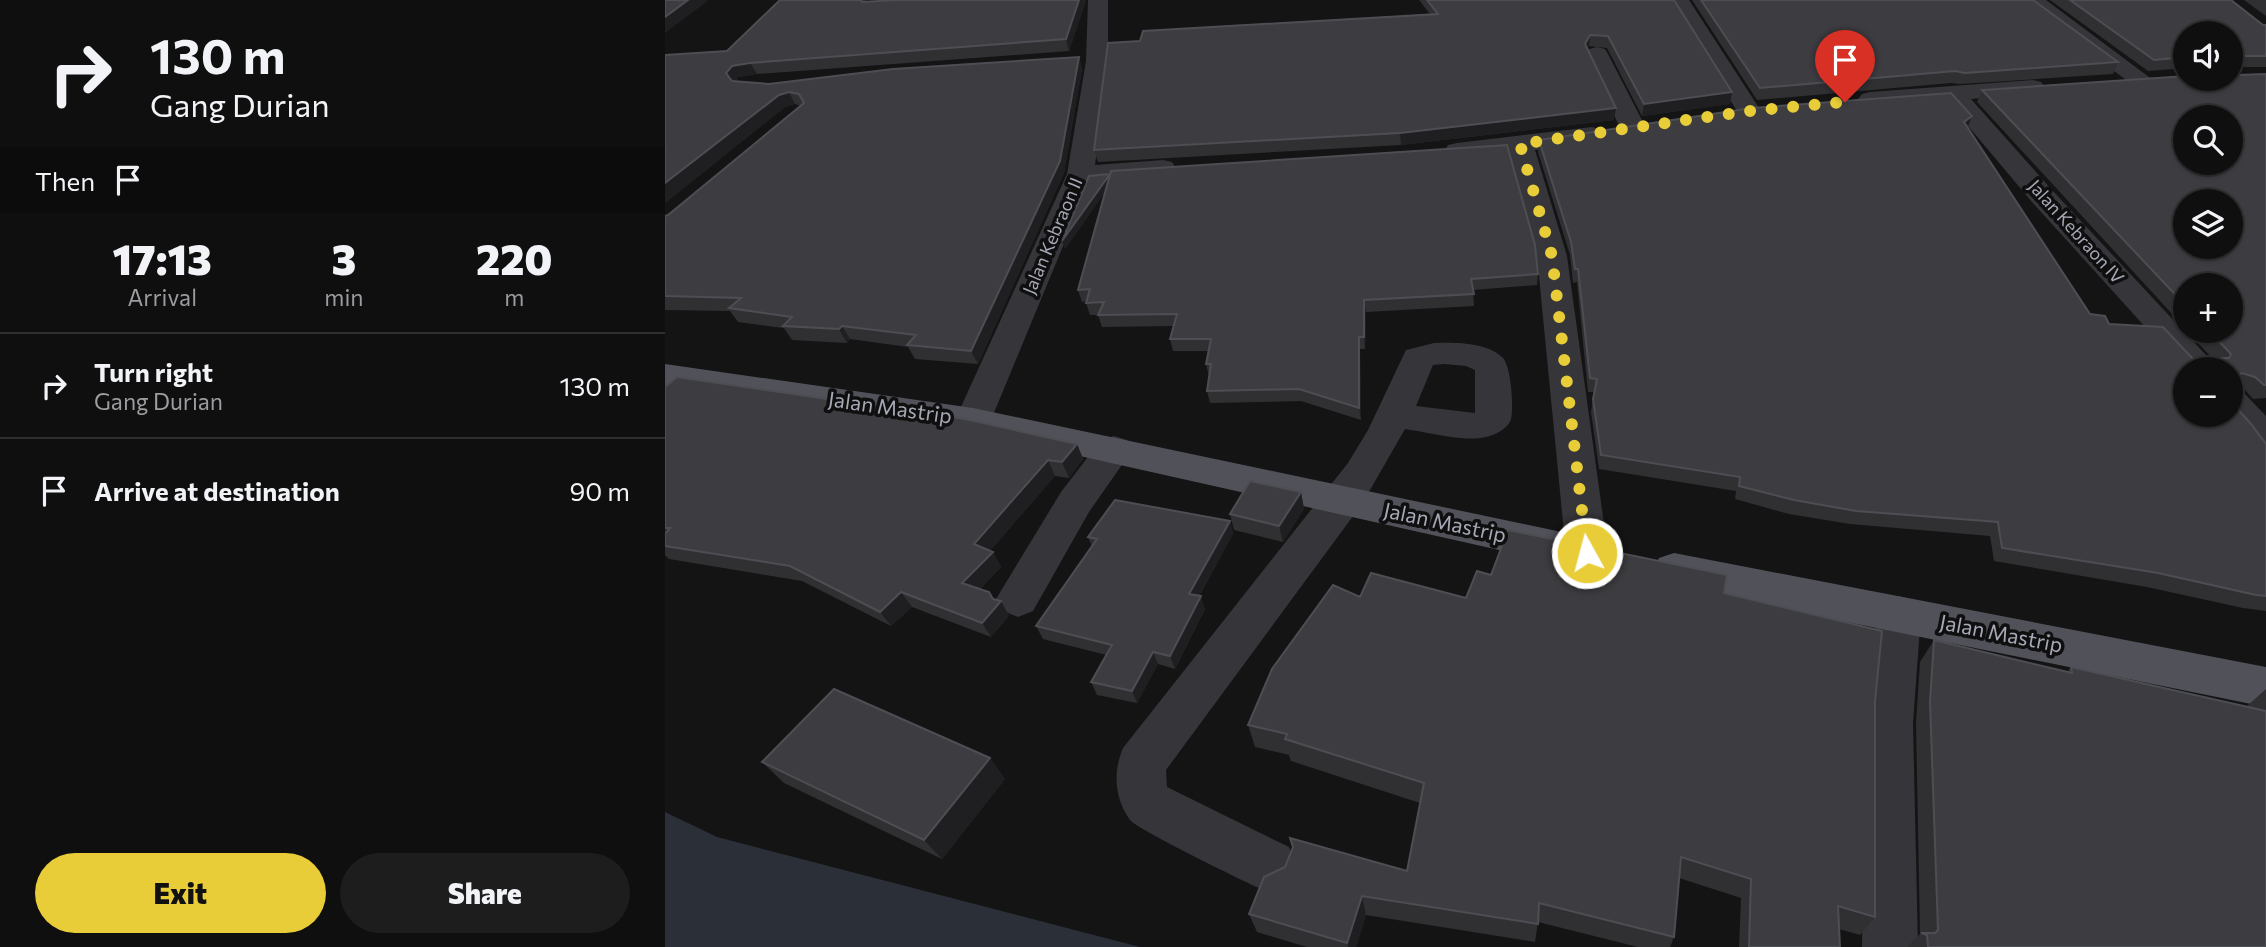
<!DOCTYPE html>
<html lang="en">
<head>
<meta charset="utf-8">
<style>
	:root { --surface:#0f0f10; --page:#1d1d1e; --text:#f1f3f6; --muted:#9b9c9f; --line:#2f2f30; --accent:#e8cd39 }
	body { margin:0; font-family:Commissioner,sans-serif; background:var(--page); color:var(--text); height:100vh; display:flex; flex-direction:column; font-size:26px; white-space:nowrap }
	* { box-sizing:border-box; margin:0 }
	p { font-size:23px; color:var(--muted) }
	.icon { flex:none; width:38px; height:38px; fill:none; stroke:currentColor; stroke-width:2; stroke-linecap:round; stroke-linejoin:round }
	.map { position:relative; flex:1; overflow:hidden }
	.details { display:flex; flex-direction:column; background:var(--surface); width:665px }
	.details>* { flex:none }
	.top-card { background:#0f0f10; color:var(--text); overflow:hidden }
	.buttons { position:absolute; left:1508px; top:21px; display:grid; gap:14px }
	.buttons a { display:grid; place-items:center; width:70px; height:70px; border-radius:50%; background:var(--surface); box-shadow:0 2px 5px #0004,0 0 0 2px var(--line); font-size:35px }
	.pin { position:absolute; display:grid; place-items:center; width:60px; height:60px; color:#fff; margin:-72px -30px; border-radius:50% 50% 50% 0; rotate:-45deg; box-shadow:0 0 7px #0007 }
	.pin .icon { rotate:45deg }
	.me { position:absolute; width:77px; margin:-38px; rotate:353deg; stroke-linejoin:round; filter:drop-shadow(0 0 5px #0008) }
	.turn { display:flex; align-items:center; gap:24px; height:147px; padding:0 35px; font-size:32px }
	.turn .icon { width:91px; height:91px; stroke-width:2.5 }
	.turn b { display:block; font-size:49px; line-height:60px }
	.then { display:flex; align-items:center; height:66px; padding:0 35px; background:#0003; gap:14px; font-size:26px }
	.eta { display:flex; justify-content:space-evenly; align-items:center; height:119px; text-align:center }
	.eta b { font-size:42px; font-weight:800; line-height:49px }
	.primary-button { display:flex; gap:14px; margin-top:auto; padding:14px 35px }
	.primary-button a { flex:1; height:80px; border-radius:42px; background:var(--accent); color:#111; font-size:28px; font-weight:800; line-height:80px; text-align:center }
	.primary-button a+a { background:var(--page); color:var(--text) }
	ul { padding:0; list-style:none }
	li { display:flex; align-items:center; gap:21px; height:105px; padding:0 35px; border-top:2px solid var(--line) }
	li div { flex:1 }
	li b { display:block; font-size:26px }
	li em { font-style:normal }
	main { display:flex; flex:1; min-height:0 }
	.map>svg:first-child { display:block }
	.water { fill:#2b3038 }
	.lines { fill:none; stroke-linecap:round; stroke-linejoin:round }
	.minor { fill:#35353a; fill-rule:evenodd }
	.major { fill:#515159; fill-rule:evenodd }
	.wall { fill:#303033 }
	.shaded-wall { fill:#1f1f21 }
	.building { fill:#3d3d41; stroke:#4d4e53; stroke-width:2; fill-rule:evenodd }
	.route { stroke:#e8cd39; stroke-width:12; stroke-dasharray:0 21.6 }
	.labels { text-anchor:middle; stroke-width:7; stroke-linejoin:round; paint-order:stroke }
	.far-street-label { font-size:18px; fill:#a6a8b5; stroke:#0f0f10 }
	.street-label { font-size:21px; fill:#a6a8b5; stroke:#0f0f10 }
</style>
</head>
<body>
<main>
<section class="details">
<div class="top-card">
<div class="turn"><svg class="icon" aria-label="right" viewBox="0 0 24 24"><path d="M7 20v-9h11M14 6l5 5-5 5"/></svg><div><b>130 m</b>Gang Durian</div></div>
<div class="then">Then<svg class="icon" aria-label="arrive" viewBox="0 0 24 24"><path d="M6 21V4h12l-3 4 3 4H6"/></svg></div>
</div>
<div class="eta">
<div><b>17:13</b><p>Arrival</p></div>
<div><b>3</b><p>min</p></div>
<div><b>220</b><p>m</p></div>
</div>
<ul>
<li><svg class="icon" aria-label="right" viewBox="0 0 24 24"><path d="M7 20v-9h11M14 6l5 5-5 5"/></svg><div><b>Turn right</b><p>Gang Durian</p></div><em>130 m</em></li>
<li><svg class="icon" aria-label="arrive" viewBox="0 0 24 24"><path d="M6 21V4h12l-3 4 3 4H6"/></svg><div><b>Arrive at destination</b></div><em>90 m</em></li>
</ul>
<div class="primary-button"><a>Exit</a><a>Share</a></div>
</section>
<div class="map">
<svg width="1601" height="947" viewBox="0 0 1601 947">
	<rect width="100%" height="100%" fill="#141415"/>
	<path class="water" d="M 0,812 L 52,837 L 475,947 L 0,947 Z"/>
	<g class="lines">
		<path class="minor" d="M 423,0 L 443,0 L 443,61 L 430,165 L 498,160 L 507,162 L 511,168 L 507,174 L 498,176 L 425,181 L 326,420 L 321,429 L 308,432 L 295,429 L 290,420 L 402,174 L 421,61 Z
			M 1004,0 L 1024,0 L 1096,111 L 1093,116 L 1084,118 L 1075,116 Z
			M 1353,0 L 1381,0 L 1488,80 L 1484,85 L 1468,85 Z
			M 932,47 L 940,49 L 943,54 L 981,128 L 977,133 L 968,136 L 959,133 L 955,128 L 921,54 L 924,49 Z
			M 1368,80 L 1376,82 L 1380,87 L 1376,92 L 1306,99 L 1387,190 L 1554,369 L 1521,369 L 1521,372 L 1367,202 L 1282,101 L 1205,106 L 1197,104 L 1193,99 L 1197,94 L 1205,92 Z
			M 927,127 L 936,130 L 940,135 L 936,140 L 870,150 L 902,256 L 943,553 L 937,564 L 922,569 L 907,564 L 901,553 L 872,256 L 844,153 L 792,159 L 783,157 L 779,151 L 783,145 L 792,143 Z
			M 769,343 C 789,342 821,342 837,357 C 846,364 849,407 846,419 C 843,430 826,437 815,438 C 795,441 762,432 740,429 L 697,504 L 501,770 L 502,787 L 624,847 L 632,866 L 624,885 L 605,893 C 586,885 473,830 465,820 C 449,797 448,772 458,748 L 683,463 L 703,430 L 741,350 ZM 780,364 L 801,366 L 810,370 L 810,413 L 751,406 L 768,365 Z
			M 1566,389 L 1579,393 L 1601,416 L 1601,452 L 1588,448 L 1558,415 L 1566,415 Z
			M 449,436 L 462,440 L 468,449 L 424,512 L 368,611 L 353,617 L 338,611 L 331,599 L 396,492 L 436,440 Z
			M 1234,596 L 1250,601 L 1256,614 L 1248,723 L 1253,947 L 1197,947 L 1200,723 L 1212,614 L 1218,601 Z"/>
		<path class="major" d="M 0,364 L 308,408 L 892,531 L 907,536 L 913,547 L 907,558 L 892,563 L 308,432 L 0,386 Z
			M 1009,553 L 1601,667 L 1601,707 L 1009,587 L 994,582 L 988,570 L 994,558 Z"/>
	</g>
	<path class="wall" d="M 115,0 L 201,0 L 199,2 L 231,0 L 421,0 L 404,51 L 92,74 L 73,77 L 71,81 L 104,84 L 414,57 L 417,69 L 399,173 L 313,364 L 250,359 L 243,347 L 185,339 L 182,343 L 127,340 L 119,328 L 73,322 L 65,311 L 0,310 L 0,216 L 3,215 L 136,106 L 130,104 L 120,107 L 0,203 L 62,51 Z
		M 754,0 L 1009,0 L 1067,92 L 1065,104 L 977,116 L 942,48 L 924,46 L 922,49 L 949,120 L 736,145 L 433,162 L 429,150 L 475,41 L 765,14 Z
		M 1027,0 L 1368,0 L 1453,62 L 1448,74 L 1295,84 L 1286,83 L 1092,100 Z
		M 1385,0 L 1566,0 L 1598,25 L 1601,25 L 1601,67 L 1569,67 L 1566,71 L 1573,75 L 1601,74 L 1601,398 L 1588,399 L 1580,390 L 1572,388 L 1566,395 L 1566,369 L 1521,369 L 1567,403 L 1601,444 L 1601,611 L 1578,608 L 1482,587 L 1329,561 L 1325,536 L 1185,524 L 1124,514 L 1070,499 L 1071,491 L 934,469 L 926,412 L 929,392 L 923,392 L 912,282 L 908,283 L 905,255 L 873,152 L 874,140 L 1307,116 L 1302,128 L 1425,314 L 1530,361 L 1547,358 L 1522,331 L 1566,331 L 1521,285 L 1521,329 L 1312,102 L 1317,90 L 1566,79 L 1566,33 L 1521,33 L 1521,68 L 1483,71 Z
		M 1579,0 L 1601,0 L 1601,16 Z
		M 424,176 L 873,274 L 872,285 L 808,290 L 809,306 L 701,312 L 700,349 L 695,349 L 696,420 L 636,401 L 545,403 L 542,391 L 544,376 L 541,364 L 544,351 L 508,351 L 505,339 L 508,326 L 437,327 L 433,315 L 425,315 L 421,303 L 422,301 L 417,302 L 413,290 L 440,192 L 400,249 L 397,241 Z
		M 0,387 L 412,444 L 418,459 L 404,478 L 390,476 L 325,551 L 328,552 L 336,567 L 315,589 L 328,599 L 336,601 L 344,616 L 326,637 L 247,607 L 226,626 L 137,581 L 4,559 L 0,555 Z
		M 636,492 L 639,509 L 618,542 L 569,530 L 565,514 Z
		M 565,521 L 568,534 L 534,596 L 540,609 L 510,669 L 493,664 L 472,703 L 432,695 L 426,682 L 442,655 L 378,639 L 371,626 L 427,546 L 423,537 Z
		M 826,575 L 1059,593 L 1210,701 L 1210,917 L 1195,935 L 1174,929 L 1175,947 L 1074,947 L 1076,898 L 1014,878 L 1009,937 L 1005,947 L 973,947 L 873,922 L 870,942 L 701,915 L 691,947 L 642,947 L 592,932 L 584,914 L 742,871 L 755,803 L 626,761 L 624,755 L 590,747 L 583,725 L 695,597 L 801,598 Z
		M 1269,640 L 1402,672 L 1406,667 L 1582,707 L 1582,706 L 1601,689 L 1601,947 L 1242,947 L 1255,934 L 1251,723 L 1255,662 Z
		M 325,758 L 340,779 L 277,859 L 119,783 L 97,762 Z"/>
	<path class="shaded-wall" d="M 23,0 L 44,0 L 0,33 L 0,17 Z
		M 414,0 L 421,0 L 404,51 L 401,39 Z
		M 925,35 L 924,46 L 919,55 L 920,44 Z
		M 414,57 L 417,69 L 399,173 L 313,364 L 306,351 Z
		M 85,63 L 92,74 L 73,77 L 67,85 L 61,73 L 67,66 Z
		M 124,92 L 130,104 L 120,107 L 0,203 L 0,183 L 114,95 Z
		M 1067,92 L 1065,104 L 977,116 L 979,104 Z
		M 951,108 L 949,120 L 736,145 L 735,133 Z
		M 1307,116 L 1302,129 L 1299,122 Z
		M 445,174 L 447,182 L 400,249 L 397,241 Z
		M 699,300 L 701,312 L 700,349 L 699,337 Z
		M 177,326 L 185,339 L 182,343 L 174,329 Z
		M 694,337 L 695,349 L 696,420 L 694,408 Z
		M 412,444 L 418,459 L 404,478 L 397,462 Z
		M 383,460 L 390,476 L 318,559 L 309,544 Z
		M 636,492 L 639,509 L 618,542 L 614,526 Z
		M 565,521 L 568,534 L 528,606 L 524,594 Z
		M 328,552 L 336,567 L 306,598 L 297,583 Z
		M 236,592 L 247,607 L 226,626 L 215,612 Z
		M 536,596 L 540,609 L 510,669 L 505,656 Z
		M 336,601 L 344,616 L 326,637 L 317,623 Z
		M 488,652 L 493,664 L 472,703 L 467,691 Z
		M 325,758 L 340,779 L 277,859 L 259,840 Z
		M 697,896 L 701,915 L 691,947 L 683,947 L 682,943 Z"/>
	<path class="building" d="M 0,0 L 23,0 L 0,17 Z
		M 115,0 L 196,0 L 197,2 L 231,0 L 414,0 L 401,39 L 85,63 L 67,66 L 61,73 L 67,81 L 104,84 L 228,69 L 414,57 L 395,161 L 306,351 L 242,345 L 251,335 L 177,326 L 174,329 L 118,326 L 127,317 L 64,308 L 76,298 L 0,296 L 0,216 L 3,215 L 139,103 L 134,94 L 124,92 L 114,95 L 0,183 L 0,55 L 62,51 Z
		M 762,0 L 1009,0 L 1067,92 L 979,104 L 943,36 L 925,35 L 920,44 L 951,108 L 735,133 L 429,150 L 443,43 L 475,41 L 478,31 L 773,14 Z
		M 1036,0 L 1368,0 L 1453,62 L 1300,73 L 1290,71 L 1095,88 Z
		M 1405,0 L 1566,0 L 1598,25 L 1601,25 L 1601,56 L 1573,56 L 1570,65 L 1566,65 L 1566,33 L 1521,33 L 1521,57 L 1489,60 Z
		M 1566,71 L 1573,75 L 1601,74 L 1601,385 L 1599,385 L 1590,377 L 1577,373 L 1574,375 L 1574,385 L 1566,385 L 1566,369 L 1521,369 L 1521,415 L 1566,415 L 1566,397 L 1568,399 L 1567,403 L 1586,424 L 1601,444 L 1601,596 L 1591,595 L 1493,573 L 1337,548 L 1333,522 L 1191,511 L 1129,500 L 1074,486 L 1075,477 L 936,455 L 928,399 L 932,379 L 925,378 L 913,269 L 910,269 L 906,242 L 874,140 L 1087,108 L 1286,93 L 1307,116 L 1299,122 L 1425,314 L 1440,316 L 1444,324 L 1498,327 L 1530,361 L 1533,358 L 1564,358 L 1566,354 L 1544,331 L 1566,331 L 1566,285 L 1521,285 L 1521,306 L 1317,90 L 1521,76 L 1521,79 L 1566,79 ZM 1521,117 L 1566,117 L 1566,163 L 1521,163 ZM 1521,201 L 1566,201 L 1566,247 L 1521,247 Z
		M 842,145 L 870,245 L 873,274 L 806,279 L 809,294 L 699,300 L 699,337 L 694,337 L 694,408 L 634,389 L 542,391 L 546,364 L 541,364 L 546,339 L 505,339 L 512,314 L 433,315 L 439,302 L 421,303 L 425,289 L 413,290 L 446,171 Z
		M 445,174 L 397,241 L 424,176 Z
		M 12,377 L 300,419 L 412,444 L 397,462 L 383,460 L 309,544 L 328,552 L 297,583 L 324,592 L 328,599 L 336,601 L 317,623 L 236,592 L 215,612 L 125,566 L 0,546 L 0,534 L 5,528 L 0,528 L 0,387 Z
		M 585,481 L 636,492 L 614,526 L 565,514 Z
		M 450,500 L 565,521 L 524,594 L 536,596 L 505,656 L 488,652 L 467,691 L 426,682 L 447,645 L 371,626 L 432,539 L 423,537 Z
		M 843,530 L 1062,575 L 1059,593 L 1217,631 L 1210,701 L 1210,917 L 1173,906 L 1175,947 L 1084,947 L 1086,879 L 1016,857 L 1009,937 L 874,903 L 873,924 L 697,896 L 682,943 L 584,914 L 599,877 L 620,867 L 628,847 L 625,838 L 742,871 L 759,783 L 620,739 L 622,734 L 583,725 L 607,669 L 668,585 L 695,597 L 706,573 L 801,598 L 812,571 L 826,575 Z
		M 1269,640 L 1407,673 L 1406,667 L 1601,711 L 1601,947 L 1263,947 L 1262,935 L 1256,933 L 1270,933 L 1273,930 L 1265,702 Z
		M 169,689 L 325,758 L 259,840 L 97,762 Z"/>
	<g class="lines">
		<path class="route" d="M 922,553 L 887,256 L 855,144 L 1084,111 L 1180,102"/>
	</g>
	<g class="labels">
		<g class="far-street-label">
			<text transform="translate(1411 232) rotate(48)" y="6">Jalan Kebraon IV</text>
			<text transform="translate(388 236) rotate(-67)" y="6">Jalan Kebraon II</text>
		</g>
		<g class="street-label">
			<text transform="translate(225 408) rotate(8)" y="7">Jalan Mastrip</text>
			<text transform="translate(780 523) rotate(12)" y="7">Jalan Mastrip</text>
			<text transform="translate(1336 634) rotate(11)" y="7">Jalan Mastrip</text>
		</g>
	</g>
</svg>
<div class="buttons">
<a><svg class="icon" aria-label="sound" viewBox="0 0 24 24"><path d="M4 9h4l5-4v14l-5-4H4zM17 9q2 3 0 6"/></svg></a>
<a><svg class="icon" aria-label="search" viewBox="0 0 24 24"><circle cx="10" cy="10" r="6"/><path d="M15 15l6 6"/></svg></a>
<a><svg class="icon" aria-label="layers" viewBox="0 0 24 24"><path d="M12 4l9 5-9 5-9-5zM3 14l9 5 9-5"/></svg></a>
<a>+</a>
<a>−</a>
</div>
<div class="pin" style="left:1180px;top:102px;background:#d93025"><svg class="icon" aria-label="arrive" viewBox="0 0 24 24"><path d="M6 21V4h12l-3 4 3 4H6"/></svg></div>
<svg class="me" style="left:922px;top:553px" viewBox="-20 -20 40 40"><circle r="17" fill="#e8cd39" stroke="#fff" stroke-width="3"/><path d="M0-11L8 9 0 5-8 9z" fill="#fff"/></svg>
</div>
</main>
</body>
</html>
